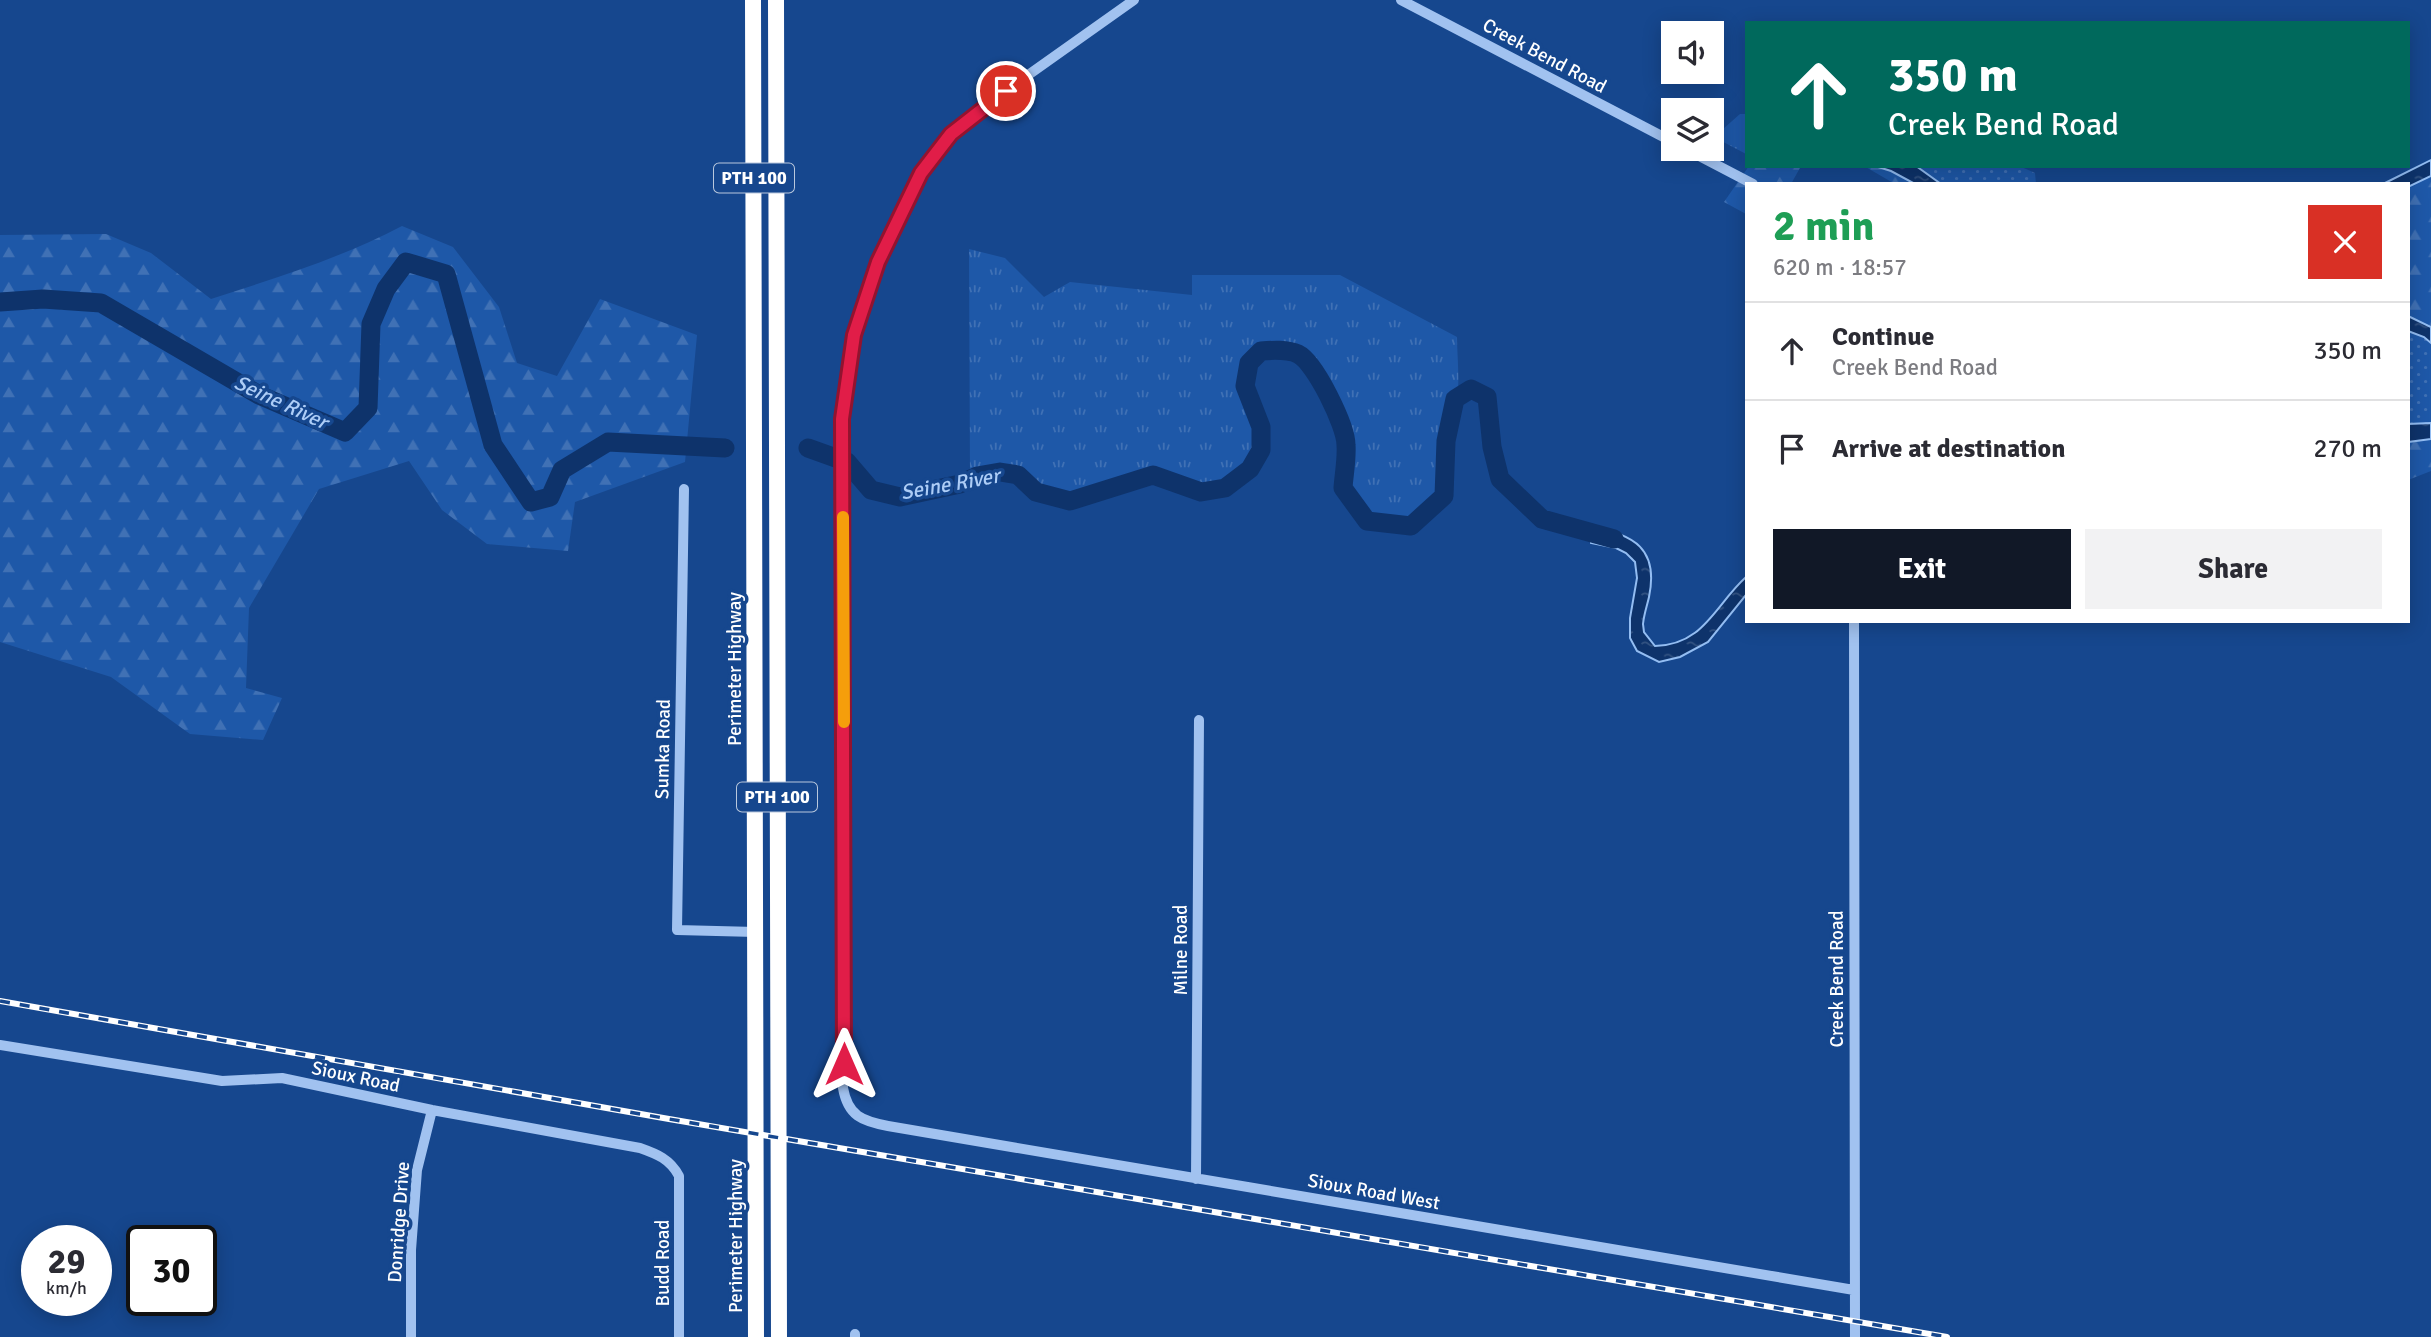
<!DOCTYPE html>
<html lang="en">
<head>
<meta charset="utf-8">
<style>
	:root { --surface:#fff; --page:#f2f2f3; --text:#2b2b33; --muted:#7c7c81; --line:#e1e1e2; --accent:#111827 }
	body { margin:0; font-family:Signika,sans-serif; background:var(--page); color:var(--text); height:100vh; display:flex; flex-direction:column; font-size:26px; white-space:nowrap }
	* { box-sizing:border-box; margin:0 }
	p { font-size:23px; color:var(--muted) }
	.icon { flex:none; width:38px; height:38px; fill:none; stroke:currentColor; stroke-width:2; stroke-linecap:round; stroke-linejoin:round }
	.map { position:relative; flex:1; overflow:hidden }
	.drawer { position:absolute; left:1745px; top:182px; width:665px; height:441px; display:flex; flex-direction:column; background:var(--surface); border-radius:0px; box-shadow:0 4px 18px #0003 }
	.drawer>* { flex:none }
	.guide { position:absolute; left:1745px; top:21px; width:665px; height:147px; border-radius:0px; box-shadow:0 4px 18px #0003; background:#00695c; color:#fff; overflow:hidden }
	.controls { position:absolute; left:1661px; top:21px; display:grid; gap:14px }
	.controls a { display:grid; place-items:center; width:63px; height:63px; border-radius:0px; background:var(--surface); box-shadow:0 4px 18px #0003; font-size:35px }
	.speed { position:absolute; left:21px; top:1225px; display:flex; gap:14px; font-size:35px; font-weight:700; text-align:center }
	.speed>* { display:grid; place-content:center; width:91px; height:91px; border-radius:50%; background:var(--surface); box-shadow:0 4px 18px #0003; line-height:1 }
	.speed small { font-size:18px; font-weight:400 }
	.speed .limit { border:4px solid #111; border-radius:10px; background:#fff; color:#111 }
	.pin { position:absolute; display:grid; place-items:center; width:60px; height:60px; color:#fff; margin:-30px; border:4px solid #fff; border-radius:50%; box-shadow:0 2px 7px #0007 }
	.me { position:absolute; width:77px; margin:-38px; rotate:0deg; stroke-linejoin:round; filter:drop-shadow(0 0 5px #0008) }
	.turn { display:flex; align-items:center; gap:24px; height:147px; padding:0 28px; font-size:32px }
	.turn .icon { width:91px; height:91px; stroke-width:2.5 }
	.turn b { display:block; font-size:49px; line-height:60px }
	.round { display:grid; place-items:center; flex:none; width:74px; height:74px; border-radius:0px; background:var(--page) }
	.headline { display:flex; align-items:center; justify-content:space-between; height:119px; padding:0 28px }
	h1 { font-size:42px; font-weight:800; line-height:52px; color:#1e9e55 }
	.cta { display:flex; gap:14px; margin-top:auto; padding:14px 28px }
	.cta a { flex:1; height:80px; border-radius:0px; background:var(--accent); color:#fff; font-size:28px; font-weight:800; line-height:80px; text-align:center }
	.cta a+a { background:var(--page); color:var(--text) }
	ul { padding:0; list-style:none }
	li { display:flex; align-items:center; gap:21px; height:98px; padding:0 28px; border-top:2px solid var(--line) }
	li div { flex:1 }
	li b { display:block; font-size:26px }
	li em { font-style:normal }
	.map>svg:first-child { display:block }
	.grass { fill:url(#grass-tufts) }
	.forest { fill:url(#forest-firs) }
	.park { fill:url(#park-dots) }
	.water { fill:url(#water-ripples); stroke:#93bdf2; stroke-width:2 }
	.lines { fill:none; stroke-linecap:round; stroke-linejoin:round }
	.river { stroke:#0e336b; stroke-width:19 }
	.minor { stroke:#a1c2f0; stroke-width:10 }
	.highway { stroke:#fff; stroke-width:16 }
	.rail-casing { stroke:#fff; stroke-width:6 }
	.rail { stroke:#16478e; stroke-width:3.5; stroke-dasharray:10; stroke-linecap:butt }
	.route-casing { stroke:#92132f; stroke-width:18 }
	.route { stroke:#e11d48; stroke-width:12 }
	.slow { stroke:#f59e0b; stroke-width:12 }
	.labels { text-anchor:middle; stroke-width:7; stroke-linejoin:round; paint-order:stroke }
	.shield { fill:#16478e; stroke:#b9c8dd; stroke-width:2 }
	.shield-label { font-size:18px; font-weight:bold; fill:#fff }
	.street-label { font-size:19px; fill:#fff; stroke:#16478e }
	.water-label { font-size:21px; font-style:italic; fill:#adcdf7; stroke:#16478e }
</style>
</head>
<body>
<div class="map">
<svg width="2431" height="1337" viewBox="0 0 2431 1337">
	<defs>
		<pattern id="grass-tufts" width="24" height="20" patternUnits="userSpaceOnUse" patternTransform="scale(1.75)"><rect width="24" height="20" fill="#1e58a8"/><path d="M3 7l-1-3M5 7V3M7 7l1-3M15 17l-1-3M17 17v-4M19 17l1-3" fill="none" stroke="#4071b5"/></pattern>
		<pattern id="forest-firs" width="22" height="20" patternUnits="userSpaceOnUse" patternTransform="scale(1.75)"><rect width="22" height="20" fill="#1e58a8"/><path d="M5 1l3.5 6h-7zM16 11l3.5 6h-7z" fill="#4071b5"/></pattern>
		<pattern id="park-dots" width="8" height="8" patternUnits="userSpaceOnUse" patternTransform="scale(1.75)"><rect width="8" height="8" fill="#1e58a8"/><path d="M2 2h.1M6 6h.1" fill="none" stroke="#4071b5" stroke-width="1.8" stroke-linecap="round"/></pattern>
		<pattern id="water-ripples" width="26" height="14" patternUnits="userSpaceOnUse" patternTransform="scale(1.75)"><rect width="26" height="14" fill="#0e336b"/><path d="M2 4q2-2 4 0t4 0M15 11q2-2 4 0t4 0" fill="none" stroke="#325281"/></pattern>
	</defs>
	<rect width="100%" height="100%" fill="#16478e"/>
	<path class="grass" d="M 1740,114 L 1746,114 L 1746,154 L 1714,137 Z
		M 969,249 L 1005,258 L 1044,297 L 1070,282 L 1192,295 L 1192,275 L 1340,275 L 1457,337 C 1457,352 1460,383 1457,396 C 1454,407 1448,411 1447,426 C 1446,442 1451,458 1450,474 C 1449,504 1422,517 1396,524 C 1381,529 1370,530 1358,517 C 1338,496 1352,469 1346,445 C 1342,430 1334,415 1327,401 C 1312,367 1292,330 1250,359 C 1248,370 1246,380 1248,391 C 1252,409 1265,430 1262,448 C 1261,458 1252,468 1245,474 C 1196,516 1187,471 1140,479 C 1115,484 1096,501 1069,499 C 1025,496 1031,442 970,475 Z"/>
	<path class="forest" d="M 1749,166 L 1801,166 L 1791,184 L 1746,184 L 1746,214 L 1724,202 Z
		M 1864,166 L 1986,166 L 2022,184 L 1895,184 Z
		M 2431,176 L 2431,327 L 2408,316 L 2408,187 Z
		M 402,226 L 453,247 L 499,307 L 517,363 L 557,376 L 600,299 L 697,335 L 685,462 L 575,502 L 568,551 L 487,544 L 442,510 L 409,461 L 319,489 L 249,608 L 246,688 L 282,698 L 263,740 L 190,734 L 111,677 L 0,642 L 0,235 L 106,234 L 151,253 L 211,299 C 276,278 341,258 402,226 Z
		M 2431,439 L 2431,471 L 2408,480 L 2408,442 Z"/>
	<path class="park" d="M 1916,166 L 2019,166 L 2035,173 L 2036,184 L 1941,184 Z
		M 2408,331 L 2424,337 L 2431,343 L 2431,423 L 2408,424 Z"/>
	<path class="water" d="M 2431,160 L 2431,176 L 2408,187 L 2408,184 L 2383,184 Z
		M 1875,166 L 1916,166 L 1941,184 L 1915,184 L 1891,171 Z
		M 2408,316 L 2431,327 L 2431,343 L 2424,337 L 2408,331 Z
		M 2431,423 L 2431,439 L 2408,442 L 2408,424 Z
		M 1591,527 C 1634,534 1659,549 1649,597 C 1647,606 1644,614 1643,624 L 1644,632 L 1655,646 C 1704,645 1715,605 1746,577 L 1746,595 L 1708,642 L 1680,657 L 1659,662 L 1637,651 L 1630,638 L 1630,618 L 1637,578 L 1635,562 L 1626,553 L 1616,548 L 1591,543 Z"/>
	<g class="lines">
		<path class="river" d="M 0,302 L 43,299 L 101,303 L 259,395 L 345,432 L 368,408 L 371,324 L 386,289 L 406,262 L 446,274 L 493,445 L 531,502 L 550,497 L 562,470 L 608,442 L 725,448
			M 808,448 L 847,462 L 871,490 L 900,497 L 960,484 L 977,476 L 1000,472 L 1018,475 L 1036,492 L 1070,501 L 1153,475 L 1201,492 L 1225,488 L 1250,469 L 1261,450 L 1261,427 L 1245,386 L 1249,363 L 1261,351 C 1273,350 1287,349 1298,354 C 1315,362 1346,426 1346,445 C 1347,459 1344,474 1343,488 L 1367,521 L 1411,526 L 1444,496 L 1446,441 L 1455,399 L 1471,389 L 1487,397 L 1492,447 L 1500,479 L 1542,519 L 1614,539"/>
		<path class="minor" d="M 1134,0 L 986,105 L 952,134 L 921,172 L 878,262 L 854,335 L 842,419 L 843,1088 C 848,1116 862,1121 888,1126 L 1854,1290
			M 1401,0 L 1673,142
			M 1686,149 L 1753,184
			M 684,489 L 677,930 L 756,932
			M 1854,621 L 1855,1337
			M 0,1045 L 222,1081 L 282,1078 L 432,1110 L 640,1148 C 657,1154 670,1159 679,1176 L 679,1337
			M 1196,1179 L 1199,720
			M 855,1334 L 855,1337
			M 411,1337 L 411,1250 L 417,1170 L 432,1110"/>
		<path class="highway" d="M 753,0 L 756,1337
			M 776,0 L 779,1337"/>
		<defs>
			<path id="rail" d="M 0,1001 L 669,1119 L 1947,1337"/>
		</defs>
		<use href="#rail" class="rail-casing"/>
		<use href="#rail" class="rail"/>
	</g>
	<g class="lines">
		<defs>
			<path id="route" d="M 844,1064 L 842,419 L 854,335 L 878,262 L 921,173 L 951,134 L 1006,91"/>
		</defs>
		<use href="#route" class="route-casing"/>
		<use href="#route" class="route"/>
		<path class="slow" d="M 843,517 L 844,722"/>
	</g>
	<g class="labels">
		<g class="shield">
			<rect x="714" y="163.5" width="80" height="29" rx="5"/>
			<rect x="737" y="782.5" width="80" height="29" rx="5"/>
		</g>
		<g class="shield-label">
			<text x="754" y="184">PTH 100</text>
			<text x="777" y="803">PTH 100</text>
		</g>
		<g class="street-label">
			<text transform="translate(1545 55) rotate(28)" y="7">Creek Bend Road</text>
			<text transform="translate(734 669) rotate(-90)" y="7">Perimeter Highway</text>
			<text transform="translate(662 749) rotate(-89)" y="7">Sumka Road</text>
			<text transform="translate(1180 950) rotate(-90)" y="7">Milne Road</text>
			<text transform="translate(1836 979) rotate(-90)" y="7">Creek Bend Road</text>
			<text transform="translate(356 1076) rotate(12)" y="7">Sioux Road</text>
			<text transform="translate(1374 1191) rotate(10)" y="7">Sioux Road West</text>
			<text transform="translate(398 1222) rotate(-86)" y="7">Donridge Drive</text>
			<text transform="translate(735 1236) rotate(-90)" y="7">Perimeter Highway</text>
			<text transform="translate(662 1263) rotate(-90)" y="7">Budd Road</text>
		</g>
		<g class="water-label">
			<text transform="translate(281 402) rotate(25)" y="7">Seine River</text>
			<text transform="translate(950 484) rotate(-10)" y="7">Seine River</text>
		</g>
	</g>
</svg>
<div class="controls">
<a><svg class="icon" aria-label="sound" viewBox="0 0 24 24"><path d="M4 9h4l5-4v14l-5-4H4zM17 9q2 3 0 6"/></svg></a>
<a><svg class="icon" aria-label="layers" viewBox="0 0 24 24"><path d="M12 4l9 5-9 5-9-5zM3 14l9 5 9-5"/></svg></a>
</div>
<div class="speed"><div>29<small>km/h</small></div><div class="limit">30</div></div>
<div class="pin" style="left:1006px;top:91px;background:#d93025"><svg class="icon" aria-label="arrive" viewBox="0 0 24 24"><path d="M6 21V4h12l-3 4 3 4H6"/></svg></div>
<svg class="me" style="left:844px;top:1064px" viewBox="-20 -20 40 40"><path d="M0-17L14 15 0 8-14 15z" fill="#e11d48" stroke="#fff" stroke-width="4"/></svg>
<div class="guide">
<div class="turn"><svg class="icon" aria-label="ahead" viewBox="0 0 24 24"><path d="M12 20V5M6 11l6-6 6 6"/></svg><div><b>350 m</b>Creek Bend Road</div></div>
</div>
<section class="drawer">
<div class="headline"><div><h1>2 min</h1><p>620 m · 18:57</p></div><a class="round" style="background:#d93025;color:#fff"><svg class="icon" aria-label="close" viewBox="0 0 24 24"><path d="M6 6l12 12M18 6L6 18"/></svg></a></div>
<ul>
<li><svg class="icon" aria-label="ahead" viewBox="0 0 24 24"><path d="M12 20V5M6 11l6-6 6 6"/></svg><div><b>Continue</b><p>Creek Bend Road</p></div><em>350 m</em></li>
<li><svg class="icon" aria-label="arrive" viewBox="0 0 24 24"><path d="M6 21V4h12l-3 4 3 4H6"/></svg><div><b>Arrive at destination</b></div><em>270 m</em></li>
</ul>
<div class="cta"><a>Exit</a><a>Share</a></div>
</section>
</div>
</body>
</html>
